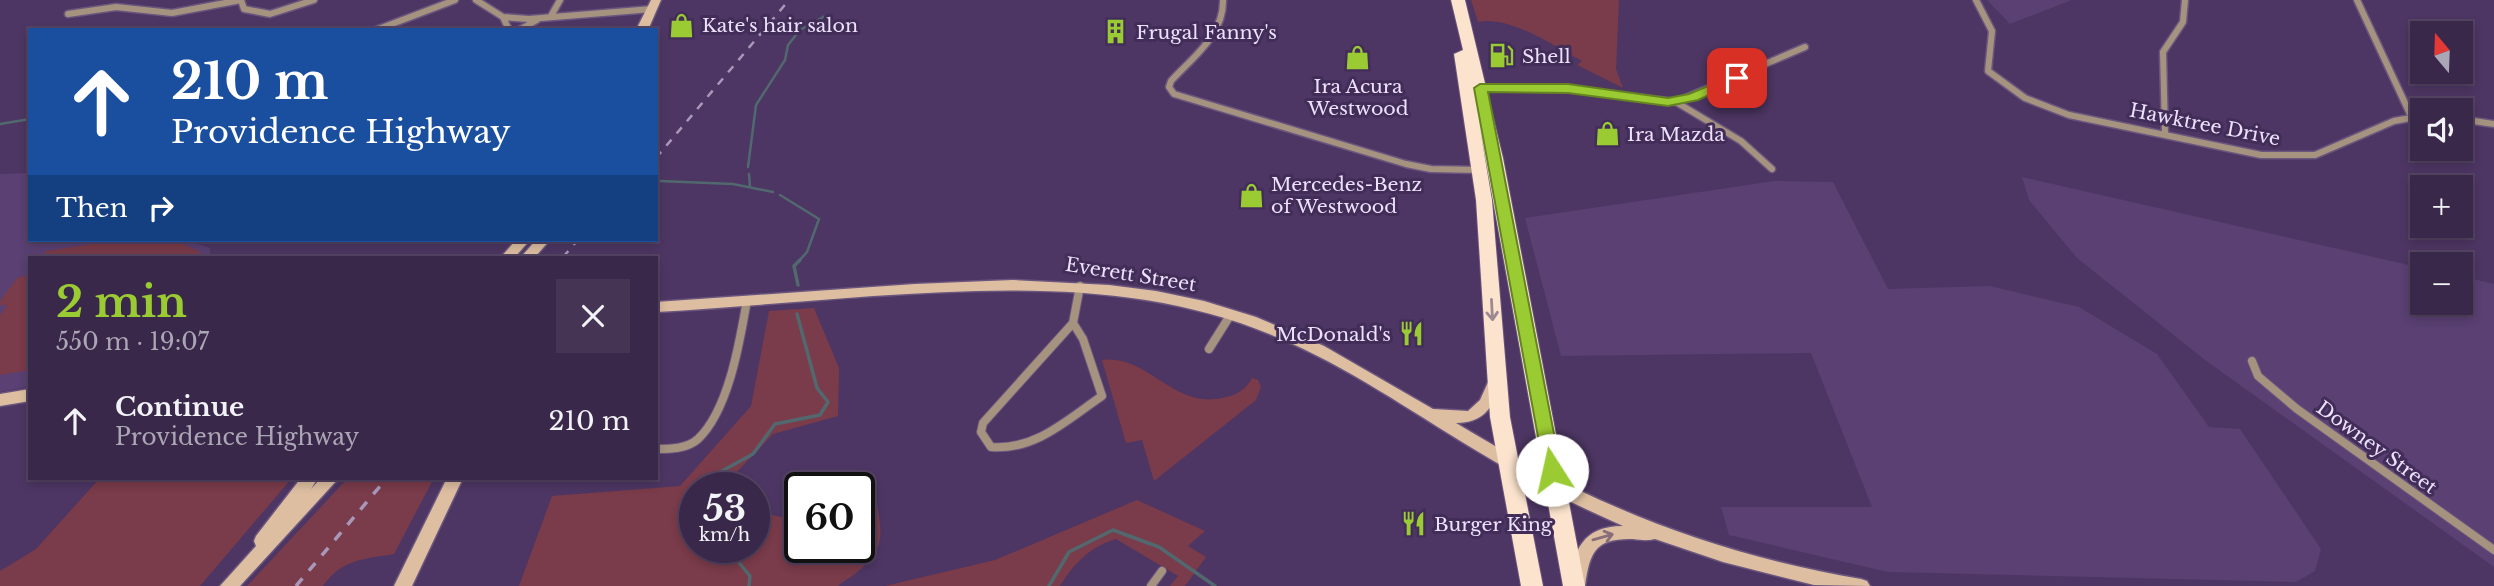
<!DOCTYPE html>
<html lang="en">
<head>
<meta charset="utf-8">
<style>
	:root { --surface:#3a284a; --page:#453454; --text:#f1f3f6; --muted:#aba6b5; --line:#544462; --accent:#9bcb33 }
	body { margin:0; font-family:"Libre Baskerville",serif; background:var(--page); color:var(--text); height:100vh; display:flex; flex-direction:column; font-size:26px; white-space:nowrap }
	* { box-sizing:border-box; margin:0 }
	p { font-size:23px; color:var(--muted) }
	.icon { flex:none; width:38px; height:38px; fill:none; stroke:currentColor; stroke-width:2; stroke-linecap:round; stroke-linejoin:round }
	.map { position:relative; flex:1; overflow:hidden }
	.side { position:absolute; left:28px; top:256px; width:630px; height:224px; display:flex; flex-direction:column; background:var(--surface); border-radius:0px; box-shadow:0 4px 10px #0003,0 0 0 2px var(--line) }
	.side>* { flex:none }
	.hud { position:absolute; left:28px; top:28px; width:630px; height:214px; border-radius:0px; box-shadow:0 4px 10px #0003,0 0 0 2px var(--line); background:#1a4fa0; color:#fff; overflow:hidden }
	.needle { width:46px; rotate:341deg }
	.controls { position:absolute; left:2410px; top:21px; display:grid; gap:14px }
	.controls a { display:grid; place-items:center; width:63px; height:63px; border-radius:0px; background:var(--surface); box-shadow:0 4px 10px #0003,0 0 0 2px var(--line); font-size:35px }
	.speed { position:absolute; left:679px; top:472px; display:flex; gap:14px; font-size:35px; font-weight:700; text-align:center }
	.speed>* { display:grid; place-content:center; width:91px; height:91px; border-radius:50%; background:var(--surface); box-shadow:0 4px 10px #0003,0 0 0 2px var(--line); line-height:1 }
	.speed small { font-size:18px; font-weight:400 }
	.speed .limit { border:4px solid #111; border-radius:10px; background:#fff; color:#111 }
	.pin { position:absolute; display:grid; place-items:center; width:60px; height:60px; color:#fff; margin:-30px; border-radius:14px; box-shadow:0 4px 10px #0006 }
	.me { position:absolute; width:77px; margin:-38px; rotate:350deg; stroke-linejoin:round; filter:drop-shadow(0 0 5px #0008) }
	.turn { display:flex; align-items:center; gap:24px; height:147px; padding:0 28px; font-size:32px }
	.turn .icon { width:91px; height:91px; stroke-width:2.5 }
	.turn b { display:block; font-size:49px; line-height:60px }
	.then { display:flex; align-items:center; height:66px; padding:0 28px; background:#0003; gap:14px; font-size:26px }
	.round { display:grid; place-items:center; flex:none; width:74px; height:74px; border-radius:0px; background:var(--page) }
	.summary { display:flex; align-items:center; justify-content:space-between; height:119px; padding:0 28px }
	h1 { font-size:42px; font-weight:800; line-height:52px; color:var(--accent) }
	ul { padding:0; list-style:none }
	li { display:flex; align-items:center; gap:21px; height:91px; padding:0 28px }
	li div { flex:1 }
	li b { display:block; font-size:26px }
	li em { font-style:normal }
	.map>svg:first-child { display:block }
	.built { fill:#5a4073 }
	.green { fill:#7a3b4a }
	.lines { fill:none; stroke-linecap:round; stroke-linejoin:round }
	.stream-far1 { stroke:#51696e; stroke-width:2.5 }
	.stream { stroke:#51696e; stroke-width:3.5 }
	.street-far1-casing { stroke:#6a557e; stroke-width:9 }
	.street-casing { stroke:#6a557e; stroke-width:10 }
	.secondary-casing { stroke:#6a557e; stroke-width:3 }
	.primary-casing { stroke:#6a557e; stroke-width:2 }
	.street-far1 { stroke:#a5927f; stroke-width:6 }
	.street { stroke:#a5927f; stroke-width:8 }
	.secondary { fill:#ddbea1; fill-rule:evenodd }
	.primary { fill:#fbe3cd; fill-rule:evenodd }
	.rail-far1 { stroke:#a898ba; stroke-width:2.5; stroke-dasharray:8 8; stroke-linecap:butt }
	.rail { stroke:#a898ba; stroke-width:3.5; stroke-dasharray:10 10; stroke-linecap:butt }
	.oneway { stroke:#9e8892 }
	.oneway2 { stroke:#886e79 }
	.route { fill:#9bcb33; stroke:#658421; stroke-width:2 }
	.labels { text-anchor:middle; stroke-width:6; stroke-linejoin:round; paint-order:stroke }
	.poi-label { font-size:19px; fill:#ece0fb; stroke:#422c58; text-anchor:start }
	.street-label { font-size:19px; fill:#ece0fb; stroke:#422c58 }
</style>
</head>
<body>
<div class="map">
<svg width="2494" height="586" viewBox="0 0 2494 586">
	<rect width="100%" height="100%" fill="#4d3663"/>
	<path class="built" d="M 1987,0 L 2072,0 L 2010,24 Z
		M 30,173 L 30,240 L 184,240 L 210,248 L 210,257 L 30,257 L 30,386 L 0,392 L 0,174 Z
		M 2022,177 L 2422,268 L 2422,303 L 2460,303 L 2461,276 L 2494,284 L 2494,567 L 2205,360 L 2077,258 L 2029,200 Z
		M 1774,181 L 1833,182 L 1888,289 L 1990,286 L 2079,307 L 2157,354 L 2209,427 L 2240,429 L 2321,549 L 2315,571 L 2296,582 L 1888,572 L 1729,535 L 1721,507 L 1872,507 L 1811,353 L 1561,356 L 1525,218 Z"/>
	<path class="green" d="M 1471,0 L 1619,0 L 1616,69 L 1623,88 L 1577,65 L 1582,61 C 1556,47 1509,15 1478,22 Z
		M 154,241 L 181,243 L 200,252 L 200,257 L 42,257 L 46,251 L 99,243 Z
		M 30,274 L 30,370 L 0,375 L 0,316 L 7,305 L 0,305 L 0,301 L 17,278 Z
		M 814,308 L 839,368 L 838,416 L 773,434 L 729,480 L 739,482 L 744,488 L 695,488 L 695,548 L 754,548 L 754,502 C 767,517 780,519 800,516 L 800,548 L 859,548 L 859,503 L 876,499 C 882,533 887,549 856,573 C 850,578 843,581 838,586 L 519,586 L 552,496 L 680,486 L 751,406 L 769,311 Z
		M 1102,360 C 1148,354 1173,409 1222,398 C 1235,396 1246,390 1252,378 L 1258,380 L 1261,387 L 1256,400 L 1154,481 L 1142,440 L 1126,443 Z
		M 100,478 L 292,478 L 200,586 L 0,586 L 0,571 L 36,549 Z
		M 348,478 L 434,478 L 394,554 C 364,559 342,559 323,586 L 247,586 Z
		M 1137,500 L 1205,531 L 1188,546 L 1206,557 L 1185,586 L 1170,586 L 1178,576 L 1116,539 C 1090,547 1074,563 1060,586 L 885,586 L 995,560 Z"/>
	<g class="lines">
		<path class="stream-far1" d="M 0,124 L 30,119
			M 748,167 L 756,105 L 785,60 L 788,45 L 800,30 L 825,16
			M 749,174 L 750,187
			M 660,181 L 733,184 L 773,192
			M 780,195 L 819,219 L 807,252 L 798,262"/>
		<path class="stream" d="M 798,285 L 794,266 L 800,260
			M 706,488 L 711,477 L 753,454 L 775,424 L 820,415 L 828,402 L 817,388 L 797,314
			M 727,548 L 750,576 L 749,586
			M 1049,586 L 1069,552 L 1113,530 L 1159,547 L 1215,586"/>
		<defs>
			<path id="street-far1" d="M 476,0 L 503,17 L 509,30
				M 1223,0 C 1224,35 1193,57 1171,81 L 1169,87 L 1174,94 L 1406,164 L 1431,169 L 1481,170
				M 1976,0 L 1992,31 L 1988,71 L 2025,98 L 2069,115 L 2261,155 L 2315,155 L 2394,121 L 2422,116
				M 2357,0 L 2411,116
				M 68,14 L 116,7 L 172,13 L 241,0 L 244,9 L 270,14 L 314,0
				M 551,16 L 560,0
				M 503,17 L 529,19 L 652,9
				M 376,30 L 455,0
				M 519,30 L 537,20
				M 1481,88 L 1568,89 L 1676,102 L 1805,47
				M 1676,102 L 1741,141 L 1772,169
				M 2460,119 L 2494,124
				M 2165,133 L 2163,52 L 2183,22 L 2185,0"/>
			<path id="street" d="M 1073,323 L 1083,339 L 1102,396 C 1068,419 1035,451 991,447 L 981,432 L 983,423 Z
				M 1073,323 L 1080,286
				M 1209,349 L 1231,314
				M 2252,361 L 2258,376 L 2297,409 L 2494,550
				M 656,449 C 670,449 687,449 698,439 C 729,410 740,340 747,300
				M 1151,586 L 1162,571"/>
			<path id="secondary" d="M 651,0 L 661,0 L 648,30 L 636,30 Z
				M 516,240 L 530,240 L 515,257 L 501,257 Z
				M 536,240 L 550,240 L 535,257 L 521,257 Z
				M 1013,280 L 1109,285 L 1156,291 L 1204,301 L 1256,317 L 1324,346 L 1433,409 L 1468,411 L 1480,400 L 1489,380 L 1499,380 L 1501,384 C 1493,408 1483,423 1456,423 C 1587,503 1709,553 1861,579 L 1867,581 L 1870,586 L 1814,585 L 1723,562 L 1655,539 C 1647,541 1641,540 1633,539 C 1595,538 1590,552 1585,586 L 1567,586 C 1574,551 1582,526 1623,526 C 1571,503 1521,478 1472,448 C 1409,410 1348,367 1279,338 C 1150,282 1010,287 873,296 C 801,301 729,308 656,312 L 656,302 L 915,284 Z
				M 30,389 L 30,401 L 0,406 L 0,394 Z
				M 301,478 L 318,478 L 311,489 L 321,478 L 339,478 L 240,586 L 220,586 L 256,546 L 254,541 L 256,536 Z
				M 447,478 L 463,478 L 412,586 L 394,586 Z"/>
			<path id="primary" d="M 1451,0 L 1465,0 L 1503,158 L 1585,586 L 1563,586 L 1480,129 L 1492,200 L 1510,417 L 1543,586 L 1521,586 L 1490,417 L 1476,200 L 1454,54 L 1463,50 Z"/>
		</defs>
		<use href="#street-far1" class="street-far1-casing"/>
		<use href="#street" class="street-casing"/>
		<use href="#secondary" class="secondary-casing"/>
		<use href="#primary" class="primary-casing"/>
		<use href="#street-far1" class="street-far1"/>
		<use href="#street" class="street"/>
		<use href="#secondary" class="secondary"/>
		<use href="#primary" class="primary"/>
		<path class="rail-far1" d="M 656,158 L 789,0
			M 563,257 L 578,240"/>
		<path class="rail" d="M 296,586 L 387,478"/>
	</g>
	<defs><path id="oneway-shaft" d="M-6 0H5M1.5-3L5.5 0L1.5 3" fill="none" stroke-width="1.6" stroke-linecap="round" stroke-linejoin="round" transform="scale(1.75)"/></defs>
	<use class="oneway" href="#oneway-shaft" transform="translate(1492 310) rotate(87)"/>
	<use class="oneway2" href="#oneway-shaft" transform="translate(1603 537) rotate(-16)"/>
	<path class="route" d="M 1737,74 L 1744,78 L 1742,80 L 1698,100 L 1668,106 L 1568,93 L 1488,92 L 1561,470 L 1552,477 L 1545,475 L 1474,88 L 1480,84 L 1568,84 L 1668,98 L 1689,94 Z"/>
	<defs>
		<symbol id="shop-bare" viewBox="-9 -9 18 18"><path d="M-5-2.5h2.3a2.7 3.5 0 0 1 5.4 0H5L5.5 6h-11ZM-1.5-2.5h3a1.5 2.3 0 0 0-3 0Z" fill="#9bcb33" stroke="#422c58" stroke-width="2.5" paint-order="stroke"/></symbol>
		<symbol id="building-bare" viewBox="-9 -9 18 18"><path d="M-4-6H4V6H1V3H-1V6H-4ZM-2.5-4.3h1.7v1.8h-1.7ZM.8-4.3h1.7v1.8H.8ZM-2.5-1h1.7V.8h-1.7ZM.8-1h1.7V.8H.8Z" fill="#9bcb33" stroke="#422c58" stroke-width="2.5" paint-order="stroke"/></symbol>
		<symbol id="fuel-bare" viewBox="-9 -9 18 18"><path d="M-5.5-6h7V0h2V4h1.3V-2.5L3-4.5l.8-.8L6-3V5H2.5V1h-1V6h-7ZM-4.2-4.7v3.2H.2V-4.7Z" fill="#9bcb33" stroke="#422c58" stroke-width="2.5" paint-order="stroke"/></symbol>
		<symbol id="restaurant-bare" viewBox="-9 -9 18 18"><path d="M-5-6h1v4h1v-4h1v4h1v-4h1v5L-1.5 .5V6h-2V.5L-5-1ZM5-6V6H3V1.5H1.5Q1.5-4 5-6Z" fill="#9bcb33" stroke="#422c58" stroke-width="2.5" paint-order="stroke"/></symbol>
	</defs>
	<g fill-rule="evenodd">
		<use href="#shop-bare" x="664" y="8" width="35" height="35"/>
		<use href="#building-bare" x="1098" y="14" width="35" height="35"/>
		<use href="#fuel-bare" x="1484" y="38" width="35" height="35"/>
		<use href="#shop-bare" x="1340" y="40" width="35" height="35"/>
		<use href="#shop-bare" x="1590" y="116" width="35" height="35"/>
		<use href="#shop-bare" x="1234" y="178" width="35" height="35"/>
		<use href="#restaurant-bare" x="1394" y="316" width="35" height="35"/>
		<use href="#restaurant-bare" x="1396" y="506" width="35" height="35"/>
	</g>
	<g class="labels">
		<g class="poi-label">
			<text x="702" y="32">Kate's hair salon</text>
			<text x="1136" y="39">Frugal Fanny's</text>
			<text x="1522" y="63">Shell</text>
			<text x="1358" y="93" text-anchor="middle">Ira Acura<tspan x="1358" dy="22">Westwood</tspan></text>
			<text x="1627" y="141">Ira Mazda</text>
			<text x="1271" y="191">Mercedes-Benz<tspan x="1271" dy="22">of Westwood</tspan></text>
			<text x="1391" y="341" text-anchor="end">McDonald's</text>
			<text x="1434" y="531">Burger King</text>
		</g>
		<g class="street-label">
			<text transform="translate(2205 124) rotate(11)" y="7">Hawktree Drive</text>
			<text transform="translate(1131 274) rotate(9)" y="7">Everett Street</text>
			<text transform="translate(2377 447) rotate(36)" y="7">Downey Street</text>
		</g>
	</g>
</svg>
<div class="controls">
<a><svg class="needle" viewBox="-14 -14 28 28"><path d="M0-13l5 13h-10z" fill="#e53935"/><path d="M0 13l5-13h-10z" fill="#aba6b5"/></svg></a>
<a><svg class="icon" aria-label="sound" viewBox="0 0 24 24"><path d="M4 9h4l5-4v14l-5-4H4zM17 9q2 3 0 6"/></svg></a>
<a>+</a>
<a>−</a>
</div>
<div class="speed"><div>53<small>km/h</small></div><div class="limit">60</div></div>
<div class="pin" style="left:1737px;top:78px;background:#d93025"><svg class="icon" aria-label="arrive" viewBox="0 0 24 24"><path d="M6 21V4h12l-3 4 3 4H6"/></svg></div>
<svg class="me" style="left:1552px;top:470px" viewBox="-20 -20 40 40"><circle r="19" fill="#fff"/><path d="M0-13L10 11 0 6-10 11z" fill="#9bcb33"/></svg>
<div class="hud">
<div class="turn"><svg class="icon" aria-label="ahead" viewBox="0 0 24 24"><path d="M12 20V5M6 11l6-6 6 6"/></svg><div><b>210 m</b>Providence Highway</div></div>
<div class="then">Then<svg class="icon" aria-label="right" viewBox="0 0 24 24"><path d="M7 20v-9h11M14 6l5 5-5 5"/></svg></div>
</div>
<section class="side">
<div class="summary"><div><h1>2 min</h1><p>550 m · 19:07</p></div><a class="round"><svg class="icon" aria-label="close" viewBox="0 0 24 24"><path d="M6 6l12 12M18 6L6 18"/></svg></a></div>
<ul>
<li><svg class="icon" aria-label="ahead" viewBox="0 0 24 24"><path d="M12 20V5M6 11l6-6 6 6"/></svg><div><b>Continue</b><p>Providence Highway</p></div><em>210 m</em></li>
</ul>
</section>
</div>
</body>
</html>
